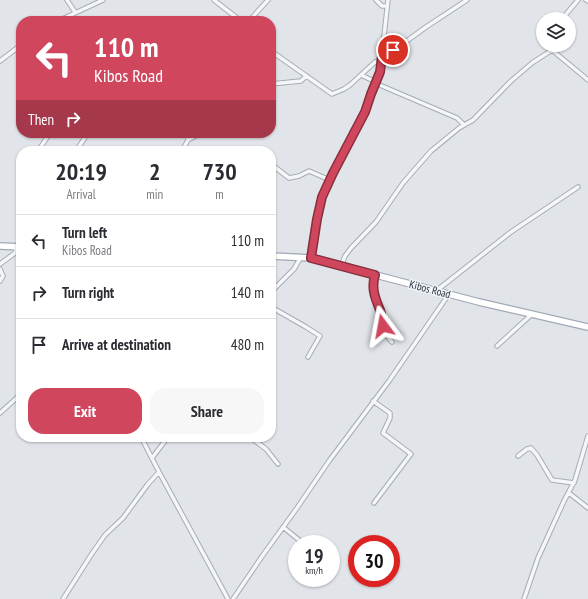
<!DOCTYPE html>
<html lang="en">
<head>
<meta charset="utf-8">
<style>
	:root { --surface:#fff; --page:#f7f7f7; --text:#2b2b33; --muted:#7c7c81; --line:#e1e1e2; --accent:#cf465d }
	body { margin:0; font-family:"PT Sans Narrow",sans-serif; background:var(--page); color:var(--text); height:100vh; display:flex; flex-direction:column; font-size:15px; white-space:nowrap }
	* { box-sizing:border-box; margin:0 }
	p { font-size:13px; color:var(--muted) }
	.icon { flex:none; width:22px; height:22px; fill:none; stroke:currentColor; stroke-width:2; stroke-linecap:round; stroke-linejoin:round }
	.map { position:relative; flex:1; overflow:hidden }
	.details { position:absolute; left:16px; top:146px; width:260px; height:296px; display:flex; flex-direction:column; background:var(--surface); border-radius:16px; box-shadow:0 1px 3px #0004 }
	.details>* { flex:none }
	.hud { position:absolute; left:16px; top:16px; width:260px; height:122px; border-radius:16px; box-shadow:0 1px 3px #0004; background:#cf465d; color:#fff; overflow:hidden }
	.fabs { position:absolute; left:536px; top:12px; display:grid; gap:8px }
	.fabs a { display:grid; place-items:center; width:40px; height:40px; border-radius:50%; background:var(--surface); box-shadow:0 1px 3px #0004; font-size:20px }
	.speed { position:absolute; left:288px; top:535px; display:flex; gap:8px; font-size:20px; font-weight:700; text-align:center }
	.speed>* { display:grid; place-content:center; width:52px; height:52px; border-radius:50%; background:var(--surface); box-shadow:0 1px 3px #0004; line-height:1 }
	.speed small { font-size:10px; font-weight:400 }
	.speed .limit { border:6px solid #d22; background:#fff; color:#111 }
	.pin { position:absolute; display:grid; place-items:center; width:34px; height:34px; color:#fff; margin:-17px; border:2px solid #fff; border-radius:50%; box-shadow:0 1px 4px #0007 }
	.me { position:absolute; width:44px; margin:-22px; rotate:347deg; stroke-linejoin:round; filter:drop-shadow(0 0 3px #0008) }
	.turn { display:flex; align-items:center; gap:14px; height:84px; padding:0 12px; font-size:18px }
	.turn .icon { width:52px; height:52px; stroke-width:2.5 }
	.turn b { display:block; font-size:28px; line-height:34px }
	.then { display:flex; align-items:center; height:38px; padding:0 12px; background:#0003; gap:8px; font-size:15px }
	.eta { display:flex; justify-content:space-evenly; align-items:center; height:68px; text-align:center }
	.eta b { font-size:24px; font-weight:700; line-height:28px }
	.action { display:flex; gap:8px; margin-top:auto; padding:8px 12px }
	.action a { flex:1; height:46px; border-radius:16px; background:var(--accent); color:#fff; font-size:16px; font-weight:700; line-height:46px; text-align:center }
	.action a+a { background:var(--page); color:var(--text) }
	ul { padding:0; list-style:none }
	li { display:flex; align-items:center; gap:12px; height:52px; padding:0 12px; border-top:1px solid var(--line) }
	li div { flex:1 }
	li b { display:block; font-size:15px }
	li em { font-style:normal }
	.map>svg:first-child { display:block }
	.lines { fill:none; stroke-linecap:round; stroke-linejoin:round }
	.minor-casing { stroke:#a6acb4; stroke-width:5.5 }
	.primary-casing { stroke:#a0a9b6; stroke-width:8 }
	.minor { stroke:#f4f6f8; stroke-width:3.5 }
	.primary { stroke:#fff; stroke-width:5.5 }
	.route-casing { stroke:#872e3c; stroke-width:10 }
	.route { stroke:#cf465d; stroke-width:7 }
	.labels { text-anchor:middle; stroke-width:3; stroke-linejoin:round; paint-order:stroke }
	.street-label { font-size:11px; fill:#293342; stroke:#f1f4f7 }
</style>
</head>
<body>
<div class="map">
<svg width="588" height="599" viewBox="0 0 588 599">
	<rect width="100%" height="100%" fill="#e1e5ea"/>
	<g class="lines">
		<defs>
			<path id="minor" d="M 67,0 L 75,12
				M 214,0 L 241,21
				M 376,0 L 382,6 L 387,6
				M 586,0 L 588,1
				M 562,19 L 578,0
				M 58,21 L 103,0
				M 249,21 L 268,0
				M 552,50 L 588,80
				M 271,51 L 332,94 L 344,89 L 350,85 L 375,62 L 382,60
				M 382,56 L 397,48 L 426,27 L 467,0
				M 0,61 L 21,45
				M 361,75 L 376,82
				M 375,83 L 457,118 L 464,125
				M 271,84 L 301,81 L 306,76
				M 185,133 L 188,137 L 188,140
				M 38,151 L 50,133
				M 76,151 L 88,133
				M 182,151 L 188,140 L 201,133
				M 271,164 L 289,178 L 299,176 L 309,171 L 330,180
				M 311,258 L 317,219 L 322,197 L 333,173 L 362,119 L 380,72 L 388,0
				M 0,264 L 15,253 L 17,246
				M 341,266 L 345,256 L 351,248 L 376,222 L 403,183 L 431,151 L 459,128 L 473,120 L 511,81 L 532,63 L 552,50 L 553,45
				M 0,269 L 3,276 L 0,281
				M 375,275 C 370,291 377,298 380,312 C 383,324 383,333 392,342
				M 436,291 L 511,232 L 578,187
				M 271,292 L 294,269 L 301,257
				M 271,307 L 306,327 L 320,336 L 308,357
				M 497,346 L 531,315
				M 373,401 L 390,413 L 390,418 L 383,433 L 411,454 L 374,503
				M 0,413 L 21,394
				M 141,437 L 159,472 L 228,599
				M 250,437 L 266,449 L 278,464
				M 518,456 L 527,449 L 531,448 L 537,455 L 552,480 L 574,483
				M 152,458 L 168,437
				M 569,493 L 588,508
				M 283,527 L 299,540
				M 63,599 L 91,555 L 105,535 L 123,518 L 148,484 L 159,472
				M 233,599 L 263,555 L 297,508 L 329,461 L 389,381 L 449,294
				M 524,599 L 538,558 L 564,501 L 575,480 L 588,436"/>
			<path id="primary" d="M 0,246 L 21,247
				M 271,256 L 311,258 L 479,302 L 588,327"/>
		</defs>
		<use href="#minor" class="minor-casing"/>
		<use href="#primary" class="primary-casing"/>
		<use href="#minor" class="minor"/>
		<use href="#primary" class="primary"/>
	</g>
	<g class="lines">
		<defs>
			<path id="route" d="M 383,326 C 382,321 382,315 380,310 C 375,298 371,288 375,275 L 311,258 L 317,219 L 322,197 L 333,173 L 365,112 L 371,94 L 380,72 L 382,56 L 393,50"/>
		</defs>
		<use href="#route" class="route-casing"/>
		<use href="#route" class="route"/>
	</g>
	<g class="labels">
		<g class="street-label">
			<text transform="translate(430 289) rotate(15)" y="4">Kibos Road</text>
		</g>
	</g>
</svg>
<div class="fabs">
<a><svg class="icon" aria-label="layers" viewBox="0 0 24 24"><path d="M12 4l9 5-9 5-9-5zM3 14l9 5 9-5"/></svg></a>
</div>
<div class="speed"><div>19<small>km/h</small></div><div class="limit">30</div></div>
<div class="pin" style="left:393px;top:50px;background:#d93025"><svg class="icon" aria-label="arrive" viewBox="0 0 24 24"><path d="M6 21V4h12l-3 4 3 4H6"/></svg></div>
<svg class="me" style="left:383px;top:326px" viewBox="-20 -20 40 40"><path d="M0-17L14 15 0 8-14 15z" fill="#cf465d" stroke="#fff" stroke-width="4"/></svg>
<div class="hud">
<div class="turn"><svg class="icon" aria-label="left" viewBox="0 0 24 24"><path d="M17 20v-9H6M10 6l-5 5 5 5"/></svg><div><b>110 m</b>Kibos Road</div></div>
<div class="then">Then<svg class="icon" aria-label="right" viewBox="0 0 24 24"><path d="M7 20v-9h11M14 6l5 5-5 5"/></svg></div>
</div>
<section class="details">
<div class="eta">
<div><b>20:19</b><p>Arrival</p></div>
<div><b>2</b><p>min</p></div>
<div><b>730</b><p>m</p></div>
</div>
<ul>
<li><svg class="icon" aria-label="left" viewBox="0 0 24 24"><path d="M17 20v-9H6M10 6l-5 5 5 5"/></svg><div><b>Turn left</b><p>Kibos Road</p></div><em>110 m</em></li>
<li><svg class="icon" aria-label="right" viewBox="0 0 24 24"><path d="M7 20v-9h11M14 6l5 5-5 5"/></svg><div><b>Turn right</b></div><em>140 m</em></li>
<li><svg class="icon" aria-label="arrive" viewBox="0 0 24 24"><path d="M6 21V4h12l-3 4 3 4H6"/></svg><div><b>Arrive at destination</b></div><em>480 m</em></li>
</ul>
<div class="action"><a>Exit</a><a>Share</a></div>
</section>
</div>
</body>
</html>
